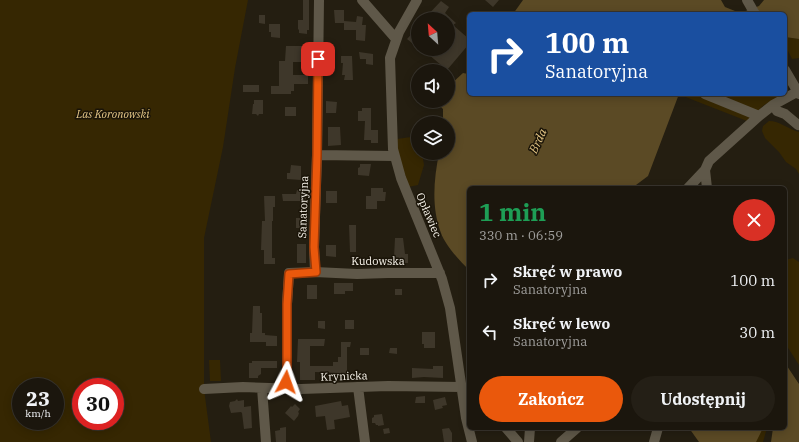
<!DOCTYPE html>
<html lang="pl">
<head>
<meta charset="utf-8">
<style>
	:root { --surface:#1b160d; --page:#241f16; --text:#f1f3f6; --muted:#a09f9d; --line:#39352e; --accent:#ea580c }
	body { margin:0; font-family:"IBM Plex Serif",serif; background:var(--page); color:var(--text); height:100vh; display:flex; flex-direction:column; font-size:15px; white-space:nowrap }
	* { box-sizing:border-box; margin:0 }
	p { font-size:13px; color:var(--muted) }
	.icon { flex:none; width:22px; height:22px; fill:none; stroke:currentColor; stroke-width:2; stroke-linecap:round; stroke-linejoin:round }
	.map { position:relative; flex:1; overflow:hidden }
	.sheet { position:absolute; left:467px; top:186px; width:320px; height:244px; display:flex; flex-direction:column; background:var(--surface); border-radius:6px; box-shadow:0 2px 10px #0003,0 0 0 1px var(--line) }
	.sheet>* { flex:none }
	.banner { position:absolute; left:467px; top:12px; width:320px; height:84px; border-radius:6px; box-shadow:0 2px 10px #0003,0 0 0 1px var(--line); background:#1a4fa0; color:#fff; overflow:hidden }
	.needle { width:26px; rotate:334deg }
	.tools { position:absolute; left:411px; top:12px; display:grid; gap:8px }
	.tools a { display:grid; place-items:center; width:44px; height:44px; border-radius:50%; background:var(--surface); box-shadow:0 2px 10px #0003,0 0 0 1px var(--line); font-size:20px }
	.speed { position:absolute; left:12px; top:378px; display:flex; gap:8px; font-size:20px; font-weight:700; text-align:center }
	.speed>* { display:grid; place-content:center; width:52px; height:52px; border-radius:50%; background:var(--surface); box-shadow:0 2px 10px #0003,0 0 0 1px var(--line); line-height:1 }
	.speed small { font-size:10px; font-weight:400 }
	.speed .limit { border:6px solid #d22; background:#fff; color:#111 }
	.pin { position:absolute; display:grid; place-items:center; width:34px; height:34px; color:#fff; margin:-17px; border-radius:8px; box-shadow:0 2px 6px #0006 }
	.me { position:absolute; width:44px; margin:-22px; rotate:4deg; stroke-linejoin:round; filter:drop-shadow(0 0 3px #0008) }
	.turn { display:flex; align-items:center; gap:14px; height:84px; padding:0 12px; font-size:18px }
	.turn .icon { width:52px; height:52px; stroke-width:2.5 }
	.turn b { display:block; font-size:28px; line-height:34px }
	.round { display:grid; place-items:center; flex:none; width:42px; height:42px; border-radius:21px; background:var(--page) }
	.head { display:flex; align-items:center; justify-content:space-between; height:68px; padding:0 12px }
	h1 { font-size:24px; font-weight:700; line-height:30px; color:#1e9e55 }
	.cta { display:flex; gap:8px; margin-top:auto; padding:8px 12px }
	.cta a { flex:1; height:46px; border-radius:24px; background:var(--accent); color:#fff; font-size:16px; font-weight:700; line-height:46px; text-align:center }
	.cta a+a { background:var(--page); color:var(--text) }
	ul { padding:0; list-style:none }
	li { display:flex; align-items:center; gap:12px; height:52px; padding:0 12px }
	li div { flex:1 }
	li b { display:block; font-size:15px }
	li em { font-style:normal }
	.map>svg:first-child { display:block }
	.green { fill:#362702; fill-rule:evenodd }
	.water { fill:#5b4a25 }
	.building { fill:#3e372a }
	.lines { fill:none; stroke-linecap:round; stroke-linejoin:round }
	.minor { stroke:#5f5849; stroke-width:10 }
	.route-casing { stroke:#983908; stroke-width:10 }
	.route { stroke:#ea580c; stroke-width:7 }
	.labels { text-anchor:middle; stroke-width:3; stroke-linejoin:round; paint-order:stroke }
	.park-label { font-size:11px; font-style:italic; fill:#e6c888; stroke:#1a1408 }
	.street-label { font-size:11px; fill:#f9f5ec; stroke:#1a1408 }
	.water-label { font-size:12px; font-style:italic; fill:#e2c484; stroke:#1a1408 }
</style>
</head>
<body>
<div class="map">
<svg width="799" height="442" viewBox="0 0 799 442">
	<rect width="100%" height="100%" fill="#241e11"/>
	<path class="green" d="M 0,0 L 248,0 L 235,68 L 223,147 L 204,238 L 204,389 L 211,442 L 0,442 ZM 21,387 L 55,387 L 55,421 L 21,421 ZM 81,387 L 115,387 L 115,421 L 81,421 Z
		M 785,37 L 799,39 L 799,58 L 792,59 L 785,45 Z
		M 683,94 L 784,94 L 764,105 L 747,121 L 683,96 Z
		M 769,121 C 780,121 788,129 799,132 L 799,174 L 796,169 L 786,162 L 779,152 L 765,138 L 762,131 L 763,126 Z
		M 418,136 L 418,153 L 422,153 L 424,165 L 418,185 L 408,187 L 399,161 L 397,139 Z
		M 793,258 L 799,262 L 799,365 L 785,343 L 785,260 Z
		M 209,360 L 220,360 L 221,381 L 210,381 Z
		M 757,428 L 767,428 L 763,442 L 754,442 Z"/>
	<path class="water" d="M 523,0 L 721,0 L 725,7 L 740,13 L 759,6 L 764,0 L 799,0 L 799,39 L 785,37 L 785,14 L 513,14 Z
		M 463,73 L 468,74 L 469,73 L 469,94 L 679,94 L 648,176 L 632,188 L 469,188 L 469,270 C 460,261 445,245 441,233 C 431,207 434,179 439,153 L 448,153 L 448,123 L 443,123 L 443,109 L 440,106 L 442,101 L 448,101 L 448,98 L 451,97 L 453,89 L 450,85 Z
		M 785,363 L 799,384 L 799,442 L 771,442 L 773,428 L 785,428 Z
		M 689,428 L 763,428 L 756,442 L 699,442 Z"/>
	<path class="building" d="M 303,0 L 309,0 L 309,30 L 307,30 L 307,34 L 299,33 L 299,29 L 298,30 L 298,20 L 303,20 Z
		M 485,0 L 499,0 L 493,7 Z
		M 441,1 L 449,7 L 445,13 L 456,23 L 453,25 L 469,39 L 469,44 L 447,70 L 422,49 L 448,49 L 448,19 L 424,19 Z
		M 334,10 L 344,10 L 344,23 L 335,23 Z
		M 259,15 L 265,15 L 265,24 L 259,23 Z
		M 357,16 L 363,17 L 362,25 L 366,25 L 365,41 L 356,40 L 356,30 L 344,30 L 344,21 L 356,22 Z
		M 269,24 L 280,24 L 280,38 L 271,37 L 271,32 L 269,32 Z
		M 418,27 L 418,48 L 407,39 Z
		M 286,46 L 308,46 L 307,62 L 293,62 L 293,75 L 308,75 L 308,84 L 294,84 L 294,91 L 291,91 L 291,94 L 271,94 L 271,86 L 279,86 L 279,61 L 285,61 Z
		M 359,52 L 373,54 L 373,65 L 366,64 L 366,59 L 360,59 Z
		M 341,56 L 352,56 L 353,80 L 344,80 L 345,75 L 342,75 L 343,63 L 341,63 Z
		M 243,85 L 259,85 L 259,92 L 243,92 Z
		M 254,100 L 263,100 L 263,114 L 259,114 L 258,116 L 256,114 L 252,114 L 253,104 L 254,104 Z
		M 326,101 L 337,102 L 336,113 L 326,113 Z
		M 285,107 L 296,107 L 296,116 L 285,116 Z
		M 362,108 L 371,108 L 371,130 L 378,130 L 378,143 L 371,143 L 371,140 L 364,140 L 365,121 L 358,121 L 358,111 L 362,111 Z
		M 328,127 L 340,127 L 341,145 L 328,146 Z
		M 360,164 L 371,164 L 369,176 L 358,175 L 358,168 L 360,167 Z
		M 291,165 L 301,166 L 301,180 L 287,179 L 287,173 L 290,173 Z
		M 371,188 L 383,188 L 383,192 L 386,192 L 385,201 L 377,201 L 377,209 L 366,209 L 366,196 L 371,196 Z
		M 297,190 L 306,191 L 306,201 L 283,201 L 282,194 L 296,194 Z
		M 326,191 L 337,191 L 337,203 L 326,203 Z
		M 264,196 L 275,196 L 275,207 L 273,207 L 273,221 L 272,221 L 272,258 L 275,258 L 275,264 L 264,264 L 264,250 L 261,250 L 262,221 L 265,221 Z
		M 296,218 L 306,218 L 306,228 L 296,228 Z
		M 349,225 L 356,225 L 356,252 L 350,252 Z
		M 395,238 L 403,238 L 405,254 L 408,254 L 408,263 L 399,263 L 399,258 L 394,258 Z
		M 297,244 L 306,244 L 306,263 L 297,263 Z
		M 326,245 L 336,245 L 336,257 L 326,256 Z
		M 334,283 L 353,283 L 353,291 L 345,291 L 345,294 L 334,294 Z
		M 307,285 L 317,285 L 317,299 L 307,299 Z
		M 395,289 L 402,289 L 402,295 L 395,295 Z
		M 253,306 L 260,306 L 260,313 L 262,313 L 262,333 L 265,333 L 265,335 L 277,336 L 277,346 L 266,346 L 266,342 L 250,342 L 250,333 L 252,333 Z
		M 345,320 L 354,320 L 354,329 L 345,329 Z
		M 318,321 L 325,321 L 325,329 L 318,328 Z
		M 422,332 L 435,332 L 435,348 L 424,348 L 424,344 L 422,344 Z
		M 298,339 L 325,339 L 324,346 L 310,346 L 310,366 L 333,366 L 333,362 L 338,362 L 338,357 L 341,357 L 341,342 L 351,342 L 350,347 L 347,347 L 347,378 L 339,378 L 339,373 L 315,372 L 315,380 L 300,380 L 300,362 L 297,362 Z
		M 360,348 L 369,348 L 369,355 L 360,355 Z
		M 390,348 L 397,348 L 397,354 L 389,353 Z
		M 252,361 L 277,361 L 277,368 L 261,368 L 261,374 L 258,376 L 258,378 L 249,378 L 249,363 L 252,363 Z
		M 433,366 L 443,366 L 443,378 L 424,377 L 412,378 L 412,368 L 433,369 Z
		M 425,396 L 425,403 L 415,403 L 416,397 Z
		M 445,397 L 447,405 L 442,406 L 443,408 L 435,410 L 433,400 Z
		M 237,399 L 238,401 L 244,400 L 244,407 L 251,406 L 252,428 L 244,429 L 242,413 L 241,412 L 231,413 L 229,406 L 230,402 L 235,401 Z
		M 341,401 L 342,406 L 348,405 L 350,417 L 334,420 L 335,429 L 327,430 L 325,416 L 316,417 L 315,406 Z
		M 295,404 L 300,409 L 298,412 L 299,413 L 298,416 L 294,421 L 285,413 L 291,406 L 292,407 Z
		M 382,414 L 384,425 L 378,426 L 378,425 L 376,425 L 375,423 L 372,423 L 372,418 L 374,417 L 374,415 Z
		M 286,427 L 286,442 L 276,442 L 275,431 L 280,430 L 280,428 Z
		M 389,428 L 390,433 L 384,434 L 383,429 Z
		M 449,428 L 452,433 L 452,442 L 444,442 L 442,429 Z"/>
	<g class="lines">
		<path class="minor" d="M 362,0 L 396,39
			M 417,0 L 399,32 L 390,58 L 393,149 L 401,178 L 442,279 L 450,308 L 466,418 L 472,442
			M 747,0 L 755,14
			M 785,70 L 799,94
			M 705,94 L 759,116
			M 773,105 L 777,111 L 785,114 L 798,125 L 799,124
			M 317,155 L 394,156
			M 688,188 L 705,170
			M 707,188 L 705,170 L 709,161 L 759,116 L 773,105 L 797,92
			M 315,272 L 357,274 L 388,273 L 440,273
			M 358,387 L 365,442
			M 262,388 L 266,442
			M 204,389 L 243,387 L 301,389 L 388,386 L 461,387
			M 286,389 L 287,375 L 287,304 L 289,273 L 315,272 L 314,247 L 317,155 L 319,0
			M 506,428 L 518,442
			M 529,442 L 530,428
			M 561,442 L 577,428
			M 654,442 L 658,428"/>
	</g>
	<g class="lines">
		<defs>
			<path id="route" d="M 286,382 L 287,375 L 287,304 L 289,274 L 316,272 L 314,247 L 317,155 L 318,59"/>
		</defs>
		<use href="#route" class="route-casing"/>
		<use href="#route" class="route"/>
	</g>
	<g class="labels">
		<g class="park-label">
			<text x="113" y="118">Las Koronowski</text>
		</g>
		<g class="street-label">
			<text transform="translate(303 207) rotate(-88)" y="4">Sanatoryjna</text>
			<text transform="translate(429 215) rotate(67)" y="4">Opławiec</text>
			<text x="378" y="265">Kudowska</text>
			<text transform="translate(344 376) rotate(-2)" y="4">Krynicka</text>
		</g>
		<g class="water-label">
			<text transform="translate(538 141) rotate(-65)" y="4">Brda</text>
		</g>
	</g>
</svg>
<div class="tools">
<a><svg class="needle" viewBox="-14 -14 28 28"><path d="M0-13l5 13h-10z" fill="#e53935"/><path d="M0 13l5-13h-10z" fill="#a09f9d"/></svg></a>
<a><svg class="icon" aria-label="sound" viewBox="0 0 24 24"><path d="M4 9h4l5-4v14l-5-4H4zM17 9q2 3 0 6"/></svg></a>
<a><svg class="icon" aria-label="layers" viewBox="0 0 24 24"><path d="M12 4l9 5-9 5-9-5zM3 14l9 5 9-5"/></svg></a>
</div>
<div class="speed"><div>23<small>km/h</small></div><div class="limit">30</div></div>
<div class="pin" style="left:318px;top:59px;background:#d93025"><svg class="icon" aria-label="arrive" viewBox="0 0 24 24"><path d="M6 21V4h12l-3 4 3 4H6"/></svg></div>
<svg class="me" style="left:286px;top:382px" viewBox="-20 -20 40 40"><path d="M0-17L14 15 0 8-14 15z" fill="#ea580c" stroke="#fff" stroke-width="4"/></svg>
<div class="banner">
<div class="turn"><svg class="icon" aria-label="right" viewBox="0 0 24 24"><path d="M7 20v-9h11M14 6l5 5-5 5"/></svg><div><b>100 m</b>Sanatoryjna</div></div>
</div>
<section class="sheet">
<div class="head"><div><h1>1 min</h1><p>330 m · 06:59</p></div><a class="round" style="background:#d93025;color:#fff"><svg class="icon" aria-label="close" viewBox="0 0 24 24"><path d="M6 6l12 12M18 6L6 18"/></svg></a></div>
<ul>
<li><svg class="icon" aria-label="right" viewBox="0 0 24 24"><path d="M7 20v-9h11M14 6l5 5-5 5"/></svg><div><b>Skręć w prawo</b><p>Sanatoryjna</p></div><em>100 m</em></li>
<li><svg class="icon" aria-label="left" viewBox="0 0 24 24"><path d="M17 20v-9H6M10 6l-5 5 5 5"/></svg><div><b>Skręć w lewo</b><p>Sanatoryjna</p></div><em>30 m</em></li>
</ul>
<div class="cta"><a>Zakończ</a><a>Udostępnij</a></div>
</section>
</div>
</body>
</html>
